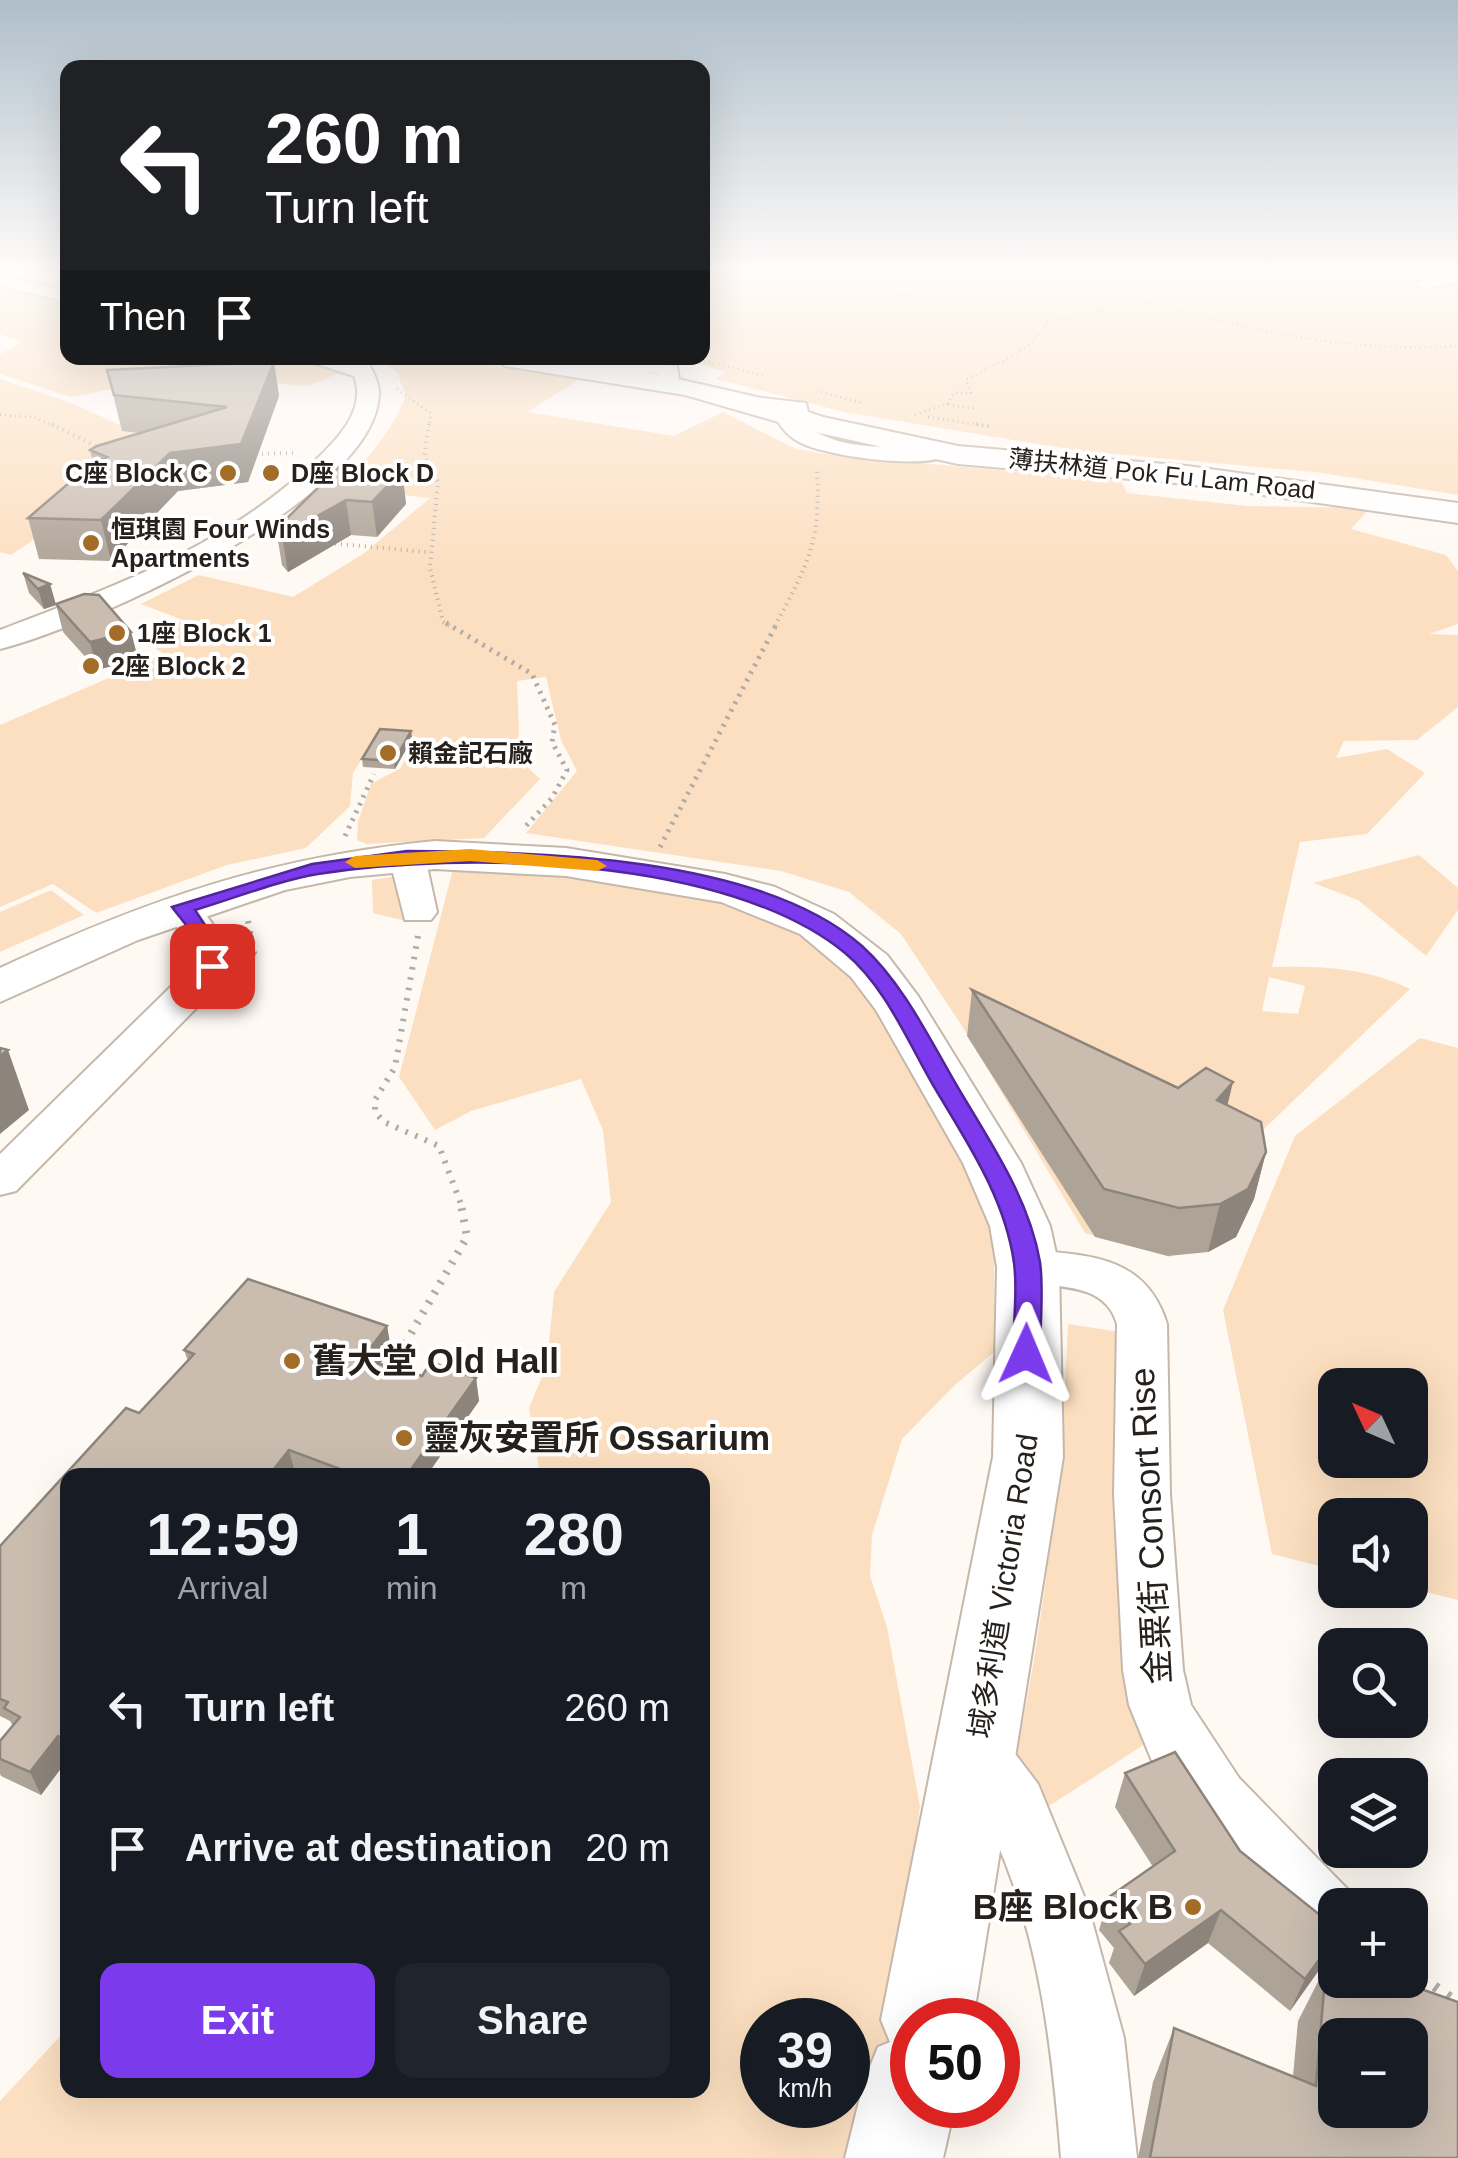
<!DOCTYPE html>
<html lang="en">
<head>
<meta charset="utf-8">
<style>
	:root { --surface:#171b24; --page:#20242c; --text:#f1f3f6; --muted:#9ea1a6; --accent:#7c3aed }
	body { margin:0; font-family:Arial,"Noto Sans TC",sans-serif; background:var(--page); color:var(--text); height:100vh; display:flex; flex-direction:column; font-size:38px; white-space:nowrap }
	* { box-sizing:border-box; margin:0 }
	p { font-size:32px; color:var(--muted) }
	.icon { flex:none; width:55px; height:55px; fill:none; stroke:currentColor; stroke-width:2; stroke-linecap:round; stroke-linejoin:round }
	.map { position:relative; flex:1; overflow:hidden }
	.panel { position:absolute; left:60px; top:1468px; width:650px; height:630px; display:flex; flex-direction:column; background:var(--surface); border-radius:20px; box-shadow:0 10px 40px #0002 }
	.panel>* { flex:none }
	.hud { position:absolute; left:60px; top:60px; width:650px; height:305px; border-radius:20px; box-shadow:0 10px 40px #0002; background:#202124; color:#fff; overflow:hidden }
	.needle { width:65px; rotate:314deg }
	.fabs { position:absolute; left:1318px; top:1368px; display:grid; gap:20px }
	.fabs a { display:grid; place-items:center; width:110px; height:110px; border-radius:20px; background:var(--surface); box-shadow:0 10px 40px #0002; font-size:50px }
	.speed { position:absolute; left:740px; top:1998px; display:flex; gap:20px; font-size:50px; font-weight:700; text-align:center }
	.speed>* { display:grid; place-content:center; width:130px; height:130px; border-radius:50%; background:var(--surface); box-shadow:0 10px 40px #0002; line-height:1 }
	.speed small { font-size:25px; font-weight:400 }
	.speed .limit { border:15px solid #d22; background:#fff; color:#111 }
	.pin { position:absolute; display:grid; place-items:center; width:85px; height:85px; color:#fff; margin:-42px; border-radius:20px; box-shadow:0 5px 15px #0006 }
	.me { position:absolute; width:110px; margin:-55px; rotate:1deg; stroke-linejoin:round; filter:drop-shadow(0 0 8px #0008) }
	.turn { display:flex; align-items:center; gap:35px; height:210px; padding:0 40px; font-size:45px }
	.turn .icon { width:130px; height:130px; stroke-width:2.5 }
	.turn b { display:block; font-size:70px; line-height:85px }
	.then { display:flex; align-items:center; height:95px; padding:0 40px; background:#0003; gap:20px; font-size:38px }
	.eta { display:flex; justify-content:space-evenly; align-items:center; height:170px; text-align:center }
	.eta b { font-size:60px; font-weight:700; line-height:70px }
	.cta { display:flex; gap:20px; margin-top:auto; padding:20px 40px }
	.cta a { flex:1; height:115px; border-radius:20px; background:var(--accent); color:#fff; font-size:40px; font-weight:700; line-height:115px; text-align:center }
	.cta a+a { background:var(--page); color:var(--text) }
	ul { padding:0; list-style:none }
	li { display:flex; align-items:center; gap:30px; height:140px; padding:0 40px }
	li div { flex:1 }
	li b { display:block; font-size:38px }
	li em { font-style:normal }
	.map>svg:first-child { display:block }
	.green { fill:#fcdfc0; fill-rule:evenodd }
	.lines { fill:none; stroke-linecap:round; stroke-linejoin:round }
	.minor-casing { stroke:#c5b8ab; stroke-width:4 }
	.major-casing { stroke:#c5b8ab; stroke-width:4 }
	.path-far5 { stroke:#b0aba6; stroke-width:2.5; stroke-dasharray:1 4; stroke-linecap:butt }
	.path-far4 { stroke:#b0aba6; stroke-width:4; stroke-dasharray:1 5; stroke-linecap:butt }
	.path-far3 { stroke:#b0aba6; stroke-width:5; stroke-dasharray:2.5 6; stroke-linecap:butt }
	.path-far2 { stroke:#b0aba6; stroke-width:6; stroke-dasharray:2.5 8; stroke-linecap:butt }
	.path-far1 { stroke:#b0aba6; stroke-width:8; stroke-dasharray:2.5 9; stroke-linecap:butt }
	.path { stroke:#b0aba6; stroke-width:10; stroke-dasharray:4 11; stroke-linecap:butt }
	.minor { fill:#fff; fill-rule:evenodd }
	.major { fill:#fff; fill-rule:evenodd }
	.wall { fill:#aea397 }
	.shaded-wall { fill:#8d847b }
	.building { fill:#cabdb0; stroke:#8d847b; stroke-width:2.5; fill-rule:evenodd }
	.route { fill:#7c3aed; stroke:#51269a; stroke-width:2.5 }
	.slow { fill:#f59e0b }
	.poi-dot { fill:#a36c27; stroke:#fff; stroke-width:4 }
	.labels { text-anchor:middle; stroke-width:8; stroke-linejoin:round; paint-order:stroke }
	.far-poi-label { font-size:25px; font-weight:bold; fill:#26211c; stroke:#fff; text-anchor:start }
	.far-street-label { font-size:25px; fill:#26211c; stroke:#fff }
	.street-label { font-size:30px; fill:#26211c; stroke:#fff }
	.near-poi-label { font-size:35px; font-weight:bold; fill:#26211c; stroke:#fff; text-anchor:start }
	.near-street-label { font-size:35px; fill:#26211c; stroke:#fff }
</style>
</head>
<body>
<div class="map">
<svg width="1458" height="2158" viewBox="0 0 1458 2158">
	<rect width="100%" height="100%" fill="#fff9f4"/>
	<path class="green" d="M 703,270 L 1458,270 L 1458,495 L 1323,473 L 1081,451 L 844,412 L 716,379 L 726,372 L 678,358 L 702,358 Z
		M 0,283 L 67,298 L 68,358 L 299,358 L 347,370 L 308,386 L 181,376 L 70,397 L 0,374 L 0,354 L 23,342 L 0,334 Z
		M 379,358 L 447,358 L 580,379 L 527,412 L 674,436 L 723,412 L 796,449 L 831,455 L 1121,481 L 1127,493 L 1247,506 L 1370,508 L 1351,529 L 1446,555 L 1458,571 L 1458,624 L 1429,634 L 1458,635 L 1458,707 L 1417,740 L 1344,741 L 1336,758 L 1387,749 L 1425,773 L 1367,834 L 1300,842 L 1272,967 C 1319,966 1366,967 1410,989 L 1243,1149 L 1218,1210 L 1170,1257 L 1085,1233 L 962,1026 L 901,934 L 849,892 L 781,871 L 526,833 L 577,771 L 561,740 L 546,677 L 517,681 L 520,760 L 540,779 L 484,838 L 367,844 L 357,840 L 358,822 L 371,784 L 401,768 L 415,736 L 378,733 L 353,773 L 350,806 L 306,848 L 227,865 L 96,913 L 53,884 L 0,907 L 0,725 L 164,654 L 145,641 L 183,620 L 141,604 L 199,575 L 293,597 L 363,554 L 430,498 L 337,488 C 368,460 389,435 406,396 L 397,372 ZM 1269,977 L 1305,986 L 1298,1014 L 1262,1011 Z
		M 0,379 L 71,403 L 187,455 L 100,495 L 11,555 L 0,552 Z
		M 1419,855 L 1458,888 L 1458,910 L 1426,956 L 1358,900 L 1313,883 Z
		M 529,868 L 649,884 L 760,914 L 810,936 L 839,961 L 865,993 L 969,1169 L 994,1230 L 994,1352 L 955,1385 L 902,1439 L 872,1535 L 870,1576 L 887,1627 L 920,1806 L 881,2097 L 857,2158 L 0,2158 L 0,2101 L 67,2029 L 68,2090 L 702,2090 L 702,1475 L 540,1475 L 529,1408 L 547,1365 L 554,1292 L 611,1202 L 603,1130 L 581,1079 L 471,1111 L 435,1130 L 399,1077 L 453,869 ZM 762,2020 L 848,2020 L 848,2105 L 762,2105 Z
		M 398,876 L 406,921 L 373,913 L 372,880 Z
		M 51,890 L 84,915 L 0,952 L 0,912 Z
		M 1420,1038 L 1458,1048 L 1458,1600 L 1410,1588 L 1410,1515 L 1335,1515 L 1335,1570 L 1272,1554 L 1223,1310 L 1295,1136 ZM 1335,1385 L 1410,1385 L 1410,1460 L 1335,1460 Z
		M 1068,1324 L 1120,1332 L 1148,1742 L 998,1839 C 1038,1670 1061,1497 1068,1324 Z"/>
	<g class="lines">
		<defs>
			<path id="minor" d="M 1458,272 L 1458,282 L 1423,288 L 1414,283 Z
				M 0,276 L 68,291 L 68,302 L 0,286 Z
				M 298,358 L 348,362 L 346,358 L 366,358 C 371,369 379,380 379,393 C 378,499 88,627 0,649 L 0,630 C 116,586 230,545 320,456 C 341,435 366,408 354,376 Z
				M 594,358 L 677,366 L 679,379 L 669,385 L 662,383 L 659,374 L 608,366 L 586,372 L 576,366 Z
				M 785,409 L 793,411 C 824,455 893,447 941,445 L 952,452 C 933,472 826,456 801,443 C 788,437 782,428 774,416 Z
				M 407,846 L 420,849 L 425,857 L 437,912 L 431,920 L 405,920 L 389,857 L 394,849 Z
				M 182,896 L 195,899 L 232,952 L 220,984 L 16,1191 L 0,1195 L 0,1154 L 192,966 L 194,952 L 163,907 L 169,899 Z
				M 1028,1250 C 1090,1255 1146,1256 1167,1324 L 1170,1494 L 1183,1670 L 1191,1705 L 1239,1778 L 1359,1901 L 1361,1905 L 1335,1905 L 1335,1959 L 1311,1949 L 1193,1822 L 1152,1761 L 1129,1705 L 1123,1670 L 1114,1494 L 1117,1324 C 1104,1278 1048,1290 1011,1279 L 1004,1267 L 1011,1255 Z
				M 978,1725 L 1000,1734 L 1038,1784 L 1088,1906 L 1124,2038 L 1137,2158 L 1061,2158 C 1052,2046 1039,1931 990,1827 C 978,1802 958,1781 946,1755 L 956,1734 Z"/>
			<path id="major" d="M 492,358 L 586,358 L 761,398 L 806,403 L 808,412 L 823,417 L 958,446 L 1187,466 L 1458,503 L 1458,523 L 1187,484 L 958,464 L 806,430 L 685,395 L 505,366 Z
				M 435,841 L 566,848 L 725,874 L 775,887 L 834,914 L 887,955 L 918,996 L 1021,1163 L 1050,1226 L 1059,1267 L 1063,1457 L 973,2020 L 912,2020 L 912,2105 L 955,2105 L 943,2158 L 845,2158 L 864,2081 L 878,2047 L 890,2042 L 881,2020 L 993,1457 L 997,1267 L 990,1226 L 963,1163 L 876,1010 L 851,977 L 800,934 L 721,902 L 566,876 L 435,869 L 350,877 L 285,890 L 138,940 L 0,1002 L 0,968 C 149,899 270,857 435,841 Z"/>
		</defs>
		<use href="#minor" class="minor-casing"/>
		<use href="#major" class="major-casing"/>
		<path class="path-far5" d="M 819,270 L 1044,279
			M 1079,270 L 1044,279 C 1069,294 1092,289 1118,295 C 1236,325 1333,354 1458,346
			M 702,275 L 903,295 L 1054,287
			M 1382,289 L 1397,290
			M 694,358 L 765,376
			M 397,389 L 431,414 L 429,427
			M 821,392 L 862,403
			M 947,404 L 954,393 L 971,393 L 966,380 C 995,362 1030,356 1046,323 L 1104,310 L 1091,304 L 1108,297
			M 0,415 L 33,417 L 57,427
			M 915,415 L 946,404 L 975,409
			M 928,417 L 992,427"/>
		<path class="path-far4" d="M 52,424 L 103,450
			M 429,424 L 424,456 L 438,482 L 430,568 L 443,622 L 450,626
			M 976,424 L 994,427
			M 250,454 L 298,453
			M 329,543 L 427,552
			M 775,626 C 809,561 821,543 817,468"/>
		<path class="path-far3" d="M 446,623 L 532,674 L 555,725 L 552,742 L 567,770 L 552,798 L 525,827
			M 345,836 L 374,774
			M 660,847 L 777,623"/>
		<path class="path-far2" d="M 248,921 L 254,952 L 250,960
			M 418,936 L 395,1067 L 375,1100 L 375,1112 L 384,1122 L 439,1146 L 462,1207"/>
		<path class="path-far1" d="M 388,1373 L 467,1237 L 461,1205"/>
		<path class="path" d="M 1410,1969 L 1458,2003"/>
		<use href="#minor" class="minor"/>
		<use href="#major" class="major"/>
	</g>
	<path class="wall" d="M 274,362 L 279,396 L 248,482 L 178,491 L 111,561 L 39,559 L 28,518 L 93,463 L 90,450 L 140,433 L 122,431 L 107,370 Z
		M 402,470 L 406,504 L 377,537 L 351,535 L 288,572 L 282,565 L 276,529 Z
		M 23,573 L 50,584 L 56,605 L 44,609 L 29,593 Z
		M 56,604 L 131,632 L 138,659 L 97,670 L 63,632 Z
		M 411,731 L 412,739 L 395,769 L 363,767 L 362,759 Z
		M 972,990 L 1178,1088 L 1228,1105 L 1266,1152 L 1254,1199 L 1236,1237 L 1208,1252 L 1168,1256 L 1095,1237 L 967,1036 Z
		M 248,1279 L 387,1326 L 391,1349 L 380,1364 L 422,1376 L 431,1362 L 476,1378 L 479,1401 L 427,1475 L 300,1475 L 295,1473 L 293,1475 L 68,1475 L 68,1759 L 41,1795 L 1,1776 L 0,1774 L 0,1741 L 13,1726 L 10,1721 L 0,1716 L 0,1546 L 126,1408 L 139,1413 L 188,1361 L 184,1350 Z
		M 1125,1773 L 1240,1851 L 1335,1927 L 1335,1941 L 1324,1963 L 1290,2011 L 1208,1943 L 1134,1996 L 1109,1963 L 1114,1948 L 1099,1930 L 1109,1897 L 1153,1867 L 1115,1807 Z
		M 1326,1966 L 1381,1985 L 1384,1980 L 1396,1980 L 1458,2158 L 1138,2158 L 1153,2082 L 1174,2028 L 1293,2076 L 1298,2021 Z"/>
	<path class="shaded-wall" d="M 274,362 L 279,396 L 248,482 L 178,491 L 111,561 L 101,520 L 170,453 L 241,444 Z
		M 402,470 L 406,504 L 377,537 L 372,502 Z
		M 346,500 L 351,535 L 288,572 L 282,536 Z
		M 50,584 L 56,605 L 44,609 L 38,589 Z
		M 131,632 L 138,659 L 97,670 L 90,642 Z
		M 411,731 L 412,739 L 395,769 L 394,761 Z
		M 8,1050 L 29,1110 L 0,1134 L 0,1056 Z
		M 1233,1082 L 1222,1128 L 1217,1100 Z
		M 1266,1152 L 1254,1199 L 1236,1237 L 1208,1252 L 1220,1204 Z
		M 387,1326 L 391,1349 L 366,1382 L 362,1359 Z
		M 476,1378 L 479,1401 L 427,1475 L 407,1475 Z
		M 289,1450 L 295,1473 L 293,1475 L 269,1475 Z
		M 58,1736 L 68,1759 L 41,1795 L 30,1772 Z
		M 1221,1910 L 1208,1943 L 1134,1996 L 1145,1964 Z
		M 1335,1938 L 1335,1941 L 1324,1963 L 1290,2011 L 1305,1979 Z"/>
	<path class="building" d="M 274,362 L 241,444 L 170,453 L 101,520 L 28,518 L 90,465 L 107,457 L 90,450 L 97,446 L 227,407 L 114,395 L 107,370 Z
		M 340,466 L 402,470 L 372,502 L 346,500 L 282,536 L 276,529 Z
		M 23,573 L 50,584 L 38,589 Z
		M 84,594 L 99,595 L 131,632 L 90,642 L 56,604 Z
		M 380,729 L 411,731 L 394,761 L 362,759 Z
		M 972,990 L 1178,1088 L 1206,1068 L 1233,1082 L 1217,1100 L 1261,1122 L 1266,1152 L 1248,1189 L 1220,1204 L 1179,1208 L 1104,1189 Z
		M 0,1048 L 8,1050 L 0,1056 Z
		M 248,1279 L 387,1326 L 362,1359 L 422,1376 L 431,1362 L 476,1378 L 407,1475 L 356,1475 L 289,1450 L 269,1475 L 68,1475 L 68,1741 L 58,1736 L 30,1772 L 0,1759 L 0,1741 L 20,1717 L 4,1708 L 8,1702 L 0,1699 L 0,1546 L 126,1408 L 139,1413 L 194,1354 L 184,1350 Z
		M 1175,1752 L 1240,1851 L 1335,1927 L 1335,1938 L 1305,1979 L 1221,1910 L 1145,1964 L 1119,1931 L 1130,1924 L 1109,1897 L 1175,1851 L 1125,1773 Z
		M 1326,1966 L 1335,1969 L 1335,1980 L 1368,1980 L 1385,1986 L 1386,1980 L 1396,1980 L 1458,2002 L 1458,2158 L 1150,2158 L 1174,2028 L 1316,2086 ZM 1335,2035 L 1410,2035 L 1410,2110 L 1335,2110 Z"/>
	<linearGradient id="sky" x2="0" y2="1"><stop stop-color="#aebeca"/><stop offset="0.47" stop-color="#fffcfa"/><stop offset="1" stop-color="#fffcfa" stop-opacity="0"/></linearGradient>
	<rect width="1458" height="572" fill="url(#sky)"/>
	<path class="route" d="M 407,851 C 537,851 760,856 862,946 C 904,984 931,1042 960,1091 C 992,1145 1029,1199 1040,1262 C 1044,1291 1040,1324 1040,1354 L 1036,1361 L 1026,1364 L 1013,1354 C 1013,1324 1018,1292 1014,1263 C 1005,1197 966,1141 933,1085 C 908,1042 885,986 845,953 C 727,856 464,851 318,874 C 277,881 235,898 195,910 L 223,952 L 222,966 L 212,972 L 201,966 C 204,942 186,926 172,907 L 312,864 Z"/>
	<path class="slow" d="M 470,849 L 597,860 L 607,866 L 597,871 L 470,861 L 355,868 L 345,862 L 355,856 Z"/>
	<g class="poi-dot">
		<circle cx="228" cy="473" r="10"/>
		<circle cx="271" cy="473" r="10"/>
		<circle cx="91" cy="543" r="10"/>
		<circle cx="117" cy="633" r="10"/>
		<circle cx="91" cy="666" r="10"/>
		<circle cx="388" cy="753" r="10"/>
		<circle cx="292" cy="1361" r="10"/>
		<circle cx="404" cy="1438" r="10"/>
		<circle cx="1193" cy="1907" r="10"/>
	</g>
	<g class="labels">
		<g class="far-poi-label">
			<text x="208" y="482" text-anchor="end">C座 Block C</text>
			<text x="291" y="482">D座 Block D</text>
			<text x="111" y="538">恒琪園 Four Winds<tspan x="111" dy="29">Apartments</tspan></text>
			<text x="137" y="642">1座 Block 1</text>
			<text x="111" y="675">2座 Block 2</text>
			<text x="408" y="762">賴金記石廠</text>
		</g>
		<g class="far-street-label">
			<text transform="translate(1162 474) rotate(6)" y="9">薄扶林道 Pok Fu Lam Road</text>
		</g>
		<g class="street-label">
			<text transform="translate(1004 1586) rotate(-81)" y="10">域多利道 Victoria Road</text>
		</g>
		<g class="near-poi-label">
			<text x="312" y="1373">舊大堂 Old Hall</text>
			<text x="424" y="1450">靈灰安置所 Ossarium</text>
			<text x="1173" y="1919" text-anchor="end">B座 Block B</text>
		</g>
		<g class="near-street-label">
			<text transform="translate(1150 1526) rotate(-93)" y="12">金粟街 Consort Rise</text>
		</g>
	</g>
</svg>
<div class="fabs">
<a><svg class="needle" viewBox="-14 -14 28 28"><path d="M0-13l5 13h-10z" fill="#e53935"/><path d="M0 13l5-13h-10z" fill="#9ea1a6"/></svg></a>
<a><svg class="icon" aria-label="sound" viewBox="0 0 24 24"><path d="M4 9h4l5-4v14l-5-4H4zM17 9q2 3 0 6"/></svg></a>
<a><svg class="icon" aria-label="search" viewBox="0 0 24 24"><circle cx="10" cy="10" r="6"/><path d="M15 15l6 6"/></svg></a>
<a><svg class="icon" aria-label="layers" viewBox="0 0 24 24"><path d="M12 4l9 5-9 5-9-5zM3 14l9 5 9-5"/></svg></a>
<a>+</a>
<a>−</a>
</div>
<div class="speed"><div>39<small>km/h</small></div><div class="limit">50</div></div>
<div class="pin" style="left:212px;top:966px;background:#d93025"><svg class="icon" aria-label="arrive" viewBox="0 0 24 24"><path d="M6 21V4h12l-3 4 3 4H6"/></svg></div>
<svg class="me" style="left:1026px;top:1354px" viewBox="-20 -20 40 40"><path d="M0-17L14 15 0 8-14 15z" fill="#7c3aed" stroke="#fff" stroke-width="4"/></svg>
<div class="hud">
<div class="turn"><svg class="icon" aria-label="left" viewBox="0 0 24 24"><path d="M17 20v-9H6M10 6l-5 5 5 5"/></svg><div><b>260 m</b>Turn left</div></div>
<div class="then">Then<svg class="icon" aria-label="arrive" viewBox="0 0 24 24"><path d="M6 21V4h12l-3 4 3 4H6"/></svg></div>
</div>
<section class="panel">
<div class="eta">
<div><b>12:59</b><p>Arrival</p></div>
<div><b>1</b><p>min</p></div>
<div><b>280</b><p>m</p></div>
</div>
<ul>
<li><svg class="icon" aria-label="left" viewBox="0 0 24 24"><path d="M17 20v-9H6M10 6l-5 5 5 5"/></svg><div><b>Turn left</b></div><em>260 m</em></li>
<li><svg class="icon" aria-label="arrive" viewBox="0 0 24 24"><path d="M6 21V4h12l-3 4 3 4H6"/></svg><div><b>Arrive at destination</b></div><em>20 m</em></li>
</ul>
<div class="cta"><a>Exit</a><a>Share</a></div>
</section>
</div>
</body>
</html>
